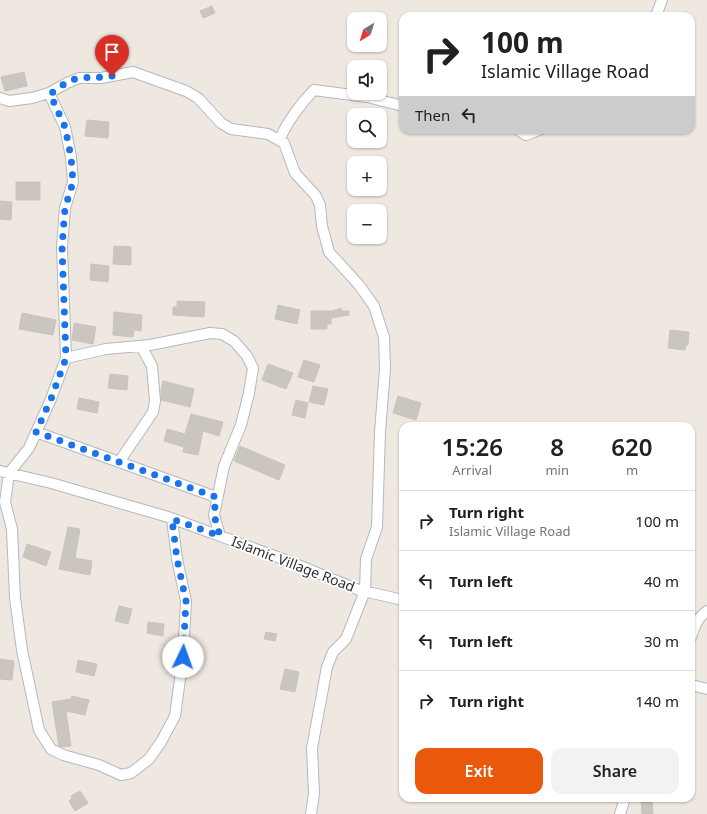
<!DOCTYPE html>
<html lang="en">
<head>
<meta charset="utf-8">
<style>
	:root { --surface:#fff; --page:#f2f2f2; --text:#202124; --muted:#757577; --line:#e0e0e0; --accent:#ea580c }
	body { margin:0; font-family:"Noto Sans",sans-serif; background:var(--page); color:var(--text); height:100vh; display:flex; flex-direction:column; font-size:15px; white-space:nowrap }
	* { box-sizing:border-box; margin:0 }
	p { font-size:13px; color:var(--muted) }
	.icon { flex:none; width:22px; height:22px; fill:none; stroke:currentColor; stroke-width:2; stroke-linecap:round; stroke-linejoin:round }
	.map { position:relative; flex:1; overflow:hidden }
	.drawer { position:absolute; left:399px; top:422px; width:296px; height:380px; display:flex; flex-direction:column; background:var(--surface); border-radius:12px; box-shadow:0 1px 3px #0004 }
	.drawer>* { flex:none }
	.hud { position:absolute; left:399px; top:12px; width:296px; height:122px; border-radius:12px; box-shadow:0 1px 3px #0004; background:#fff; color:var(--text); overflow:hidden }
	.needle { width:26px; rotate:218deg }
	.fabs { position:absolute; left:347px; top:12px; display:grid; gap:8px }
	.fabs a { display:grid; place-items:center; width:40px; height:40px; border-radius:8px; background:var(--surface); box-shadow:0 1px 3px #0004; font-size:20px }
	.pin { position:absolute; display:grid; place-items:center; width:34px; height:34px; color:#fff; margin:-41px -17px; border-radius:50% 50% 50% 0; rotate:-45deg; box-shadow:0 0 4px #0007 }
	.pin .icon { rotate:45deg }
	.me { position:absolute; width:44px; margin:-22px; rotate:3deg; stroke-linejoin:round; filter:drop-shadow(0 0 3px #0008) }
	.turn { display:flex; align-items:center; gap:14px; height:84px; padding:0 16px; font-size:18px }
	.turn .icon { width:52px; height:52px; stroke-width:2.5 }
	.turn b { display:block; font-size:28px; line-height:34px }
	.then { display:flex; align-items:center; height:38px; padding:0 16px; background:#0003; gap:8px; font-size:15px }
	.eta { display:flex; justify-content:space-evenly; align-items:center; height:68px; text-align:center }
	.eta b { font-size:24px; font-weight:600; line-height:28px }
	.button { display:flex; gap:8px; margin-top:auto; padding:8px 16px }
	.button a { flex:1; height:46px; border-radius:12px; background:var(--accent); color:#fff; font-size:16px; font-weight:600; line-height:46px; text-align:center }
	.button a+a { background:var(--page); color:var(--text) }
	ul { padding:0; list-style:none }
	li { display:flex; align-items:center; gap:12px; height:60px; padding:0 16px; border-top:1px solid var(--line) }
	li div { flex:1 }
	li b { display:block; font-size:15px }
	li em { font-style:normal }
	.map>svg:first-child { display:block }
	.building { fill:#cac6bf; stroke:#c9c4bb }
	.lines { fill:none; stroke-linecap:round; stroke-linejoin:round }
	.minor-casing { stroke:#b5b7c0; stroke-width:12 }
	.minor { stroke:#fff; stroke-width:10 }
	.route { stroke:#1a73e8; stroke-width:7; stroke-dasharray:0 12.6 }
	.labels { text-anchor:middle; stroke-width:3.5; stroke-linejoin:round; paint-order:stroke }
	.street-label { font-size:14px; fill:#2e2e2e; stroke:#fff }
</style>
</head>
<body>
<div class="map">
<svg width="707" height="814" viewBox="0 0 707 814">
	<rect width="100%" height="100%" fill="#eee8e1"/>
	<path class="building" d="M 212,6 L 215,13 L 203,18 L 200,11 Z
		M 24,72 L 27,86 L 5,91 L 1,77 Z
		M 87,120 L 109,122 L 108,138 L 85,136 Z
		M 16,182 L 40,182 L 40,200 L 16,200 Z
		M 0,201 L 12,202 L 11,220 L 0,219 Z
		M 114,246 L 131,247 L 131,265 L 113,264 Z
		M 91,264 L 109,266 L 108,282 L 90,280 Z
		M 177,301 L 205,302 L 204,317 L 173,315 L 173,307 L 177,307 Z
		M 278,305 L 300,310 L 297,324 L 275,319 Z
		M 341,308 L 342,311 L 349,311 L 349,315 L 331,318 L 331,324 L 327,324 L 327,329 L 311,329 L 311,311 L 332,311 Z
		M 114,312 L 142,315 L 141,331 L 134,330 L 133,337 L 113,335 Z
		M 22,313 L 56,320 L 53,335 L 19,329 Z
		M 74,323 L 96,327 L 93,344 L 72,340 Z
		M 670,330 L 689,332 L 688,345 L 686,345 L 685,350 L 668,348 Z
		M 304,360 L 320,365 L 314,382 L 298,377 Z
		M 268,364 L 293,373 L 286,389 L 262,380 Z
		M 110,374 L 128,376 L 127,390 L 108,388 Z
		M 163,381 L 194,389 L 190,407 L 161,400 L 161,390 Z
		M 313,386 L 328,389 L 324,405 L 309,402 Z
		M 398,396 L 421,403 L 416,420 L 393,413 Z
		M 79,398 L 99,402 L 97,413 L 77,409 Z
		M 296,400 L 308,403 L 305,418 L 292,415 Z
		M 191,414 L 223,422 L 219,436 L 203,431 L 198,455 L 183,452 L 184,447 L 164,441 L 167,429 L 185,434 Z
		M 240,446 L 285,465 L 279,480 L 234,461 Z
		M 68,527 L 80,529 L 75,558 L 92,561 L 90,575 L 59,569 Z
		M 27,544 L 51,552 L 46,566 L 23,557 Z
		M 119,606 L 132,609 L 128,624 L 115,621 Z
		M 148,622 L 164,624 L 163,636 L 147,633 Z
		M 266,632 L 277,634 L 275,641 L 264,639 Z
		M 0,659 L 14,661 L 12,680 L 0,679 Z
		M 78,660 L 97,664 L 94,676 L 76,672 Z
		M 285,669 L 299,672 L 295,692 L 280,689 Z
		M 72,696 L 89,700 L 85,715 L 66,711 L 71,746 L 61,747 L 59,746 L 52,702 L 71,699 Z
		M 80,791 L 88,803 L 75,811 L 69,801 L 72,798 L 71,796 Z
		M 641,799 L 652,799 L 653,814 L 642,814 Z"/>
	<g class="lines">
		<defs>
			<path id="minor" d="M 656,16 L 662,0
				M 49,93 L 65,127 L 71,157 L 73,182 L 65,208 L 62,247 L 66,358 L 51,399 L 29,448 L 9,473 L 5,502 L 12,529 L 15,598 L 22,650 L 39,730 L 51,749 L 63,755 L 99,765 L 121,775 L 131,773 L 149,759 L 161,742 L 175,716 L 183,657 L 186,601 L 177,559 L 172,519
				M 0,98 L 9,101 L 32,98 L 49,93 L 67,83 L 79,78 L 101,78 L 133,72 L 186,91 L 198,98 L 221,123 L 231,129 L 268,134 L 284,143 L 295,173 L 316,196 L 320,205 L 322,226 L 329,252 L 359,285 L 374,306 L 384,337 L 385,369 L 380,432 L 377,527 L 366,559 L 365,591 L 346,639 L 333,652 L 327,667 L 312,748 L 314,794 L 311,814
				M 518,130 L 526,135 L 539,130
				M 279,140 C 288,121 299,105 314,90 L 367,97 L 403,106
				M 66,358 L 106,349 L 150,345 L 210,333 L 222,334 L 234,341 L 247,356 L 253,368 L 249,393 L 241,425 L 224,466 L 214,515 L 220,536
				M 36,432 L 216,497
				M 119,462 L 153,412 L 155,401 L 152,366 L 141,346
				M 0,471 L 51,483 L 168,517 L 291,562 L 359,590 L 403,600
				M 691,637 C 695,626 697,618 707,611
				M 691,685 L 707,689
				M 620,814 L 625,798"/>
		</defs>
		<use href="#minor" class="minor-casing"/>
		<use href="#minor" class="minor"/>
	</g>
	<g class="lines">
		<path class="route" d="M 112,76 C 101,78 91,77 80,78 C 69,79 59,88 50,94 L 65,127 L 71,157 L 73,182 L 65,208 L 62,247 L 66,358 L 51,399 L 36,432 L 216,497 L 214,515 L 220,536 L 172,519 L 177,559 L 186,601 L 183,657"/>
	</g>
	<g class="labels">
		<g class="street-label">
			<text transform="translate(293 564) rotate(21)" y="5">Islamic Village Road</text>
		</g>
	</g>
</svg>
<div class="fabs">
<a><svg class="needle" viewBox="-14 -14 28 28"><path d="M0-13l5 13h-10z" fill="#e53935"/><path d="M0 13l5-13h-10z" fill="#757577"/></svg></a>
<a><svg class="icon" aria-label="sound" viewBox="0 0 24 24"><path d="M4 9h4l5-4v14l-5-4H4zM17 9q2 3 0 6"/></svg></a>
<a><svg class="icon" aria-label="search" viewBox="0 0 24 24"><circle cx="10" cy="10" r="6"/><path d="M15 15l6 6"/></svg></a>
<a>+</a>
<a>−</a>
</div>
<div class="pin" style="left:112px;top:76px;background:#d93025"><svg class="icon" aria-label="arrive" viewBox="0 0 24 24"><path d="M6 21V4h12l-3 4 3 4H6"/></svg></div>
<svg class="me" style="left:183px;top:657px" viewBox="-20 -20 40 40"><circle r="19" fill="#fff"/><path d="M0-13L10 11 0 6-10 11z" fill="#1a73e8"/></svg>
<div class="hud">
<div class="turn"><svg class="icon" aria-label="right" viewBox="0 0 24 24"><path d="M7 20v-9h11M14 6l5 5-5 5"/></svg><div><b>100 m</b>Islamic Village Road</div></div>
<div class="then">Then<svg class="icon" aria-label="left" viewBox="0 0 24 24"><path d="M17 20v-9H6M10 6l-5 5 5 5"/></svg></div>
</div>
<section class="drawer">
<div class="eta">
<div><b>15:26</b><p>Arrival</p></div>
<div><b>8</b><p>min</p></div>
<div><b>620</b><p>m</p></div>
</div>
<ul>
<li><svg class="icon" aria-label="right" viewBox="0 0 24 24"><path d="M7 20v-9h11M14 6l5 5-5 5"/></svg><div><b>Turn right</b><p>Islamic Village Road</p></div><em>100 m</em></li>
<li><svg class="icon" aria-label="left" viewBox="0 0 24 24"><path d="M17 20v-9H6M10 6l-5 5 5 5"/></svg><div><b>Turn left</b></div><em>40 m</em></li>
<li><svg class="icon" aria-label="left" viewBox="0 0 24 24"><path d="M17 20v-9H6M10 6l-5 5 5 5"/></svg><div><b>Turn left</b></div><em>30 m</em></li>
<li><svg class="icon" aria-label="right" viewBox="0 0 24 24"><path d="M7 20v-9h11M14 6l5 5-5 5"/></svg><div><b>Turn right</b></div><em>140 m</em></li>
</ul>
<div class="button"><a>Exit</a><a>Share</a></div>
</section>
</div>
</body>
</html>
